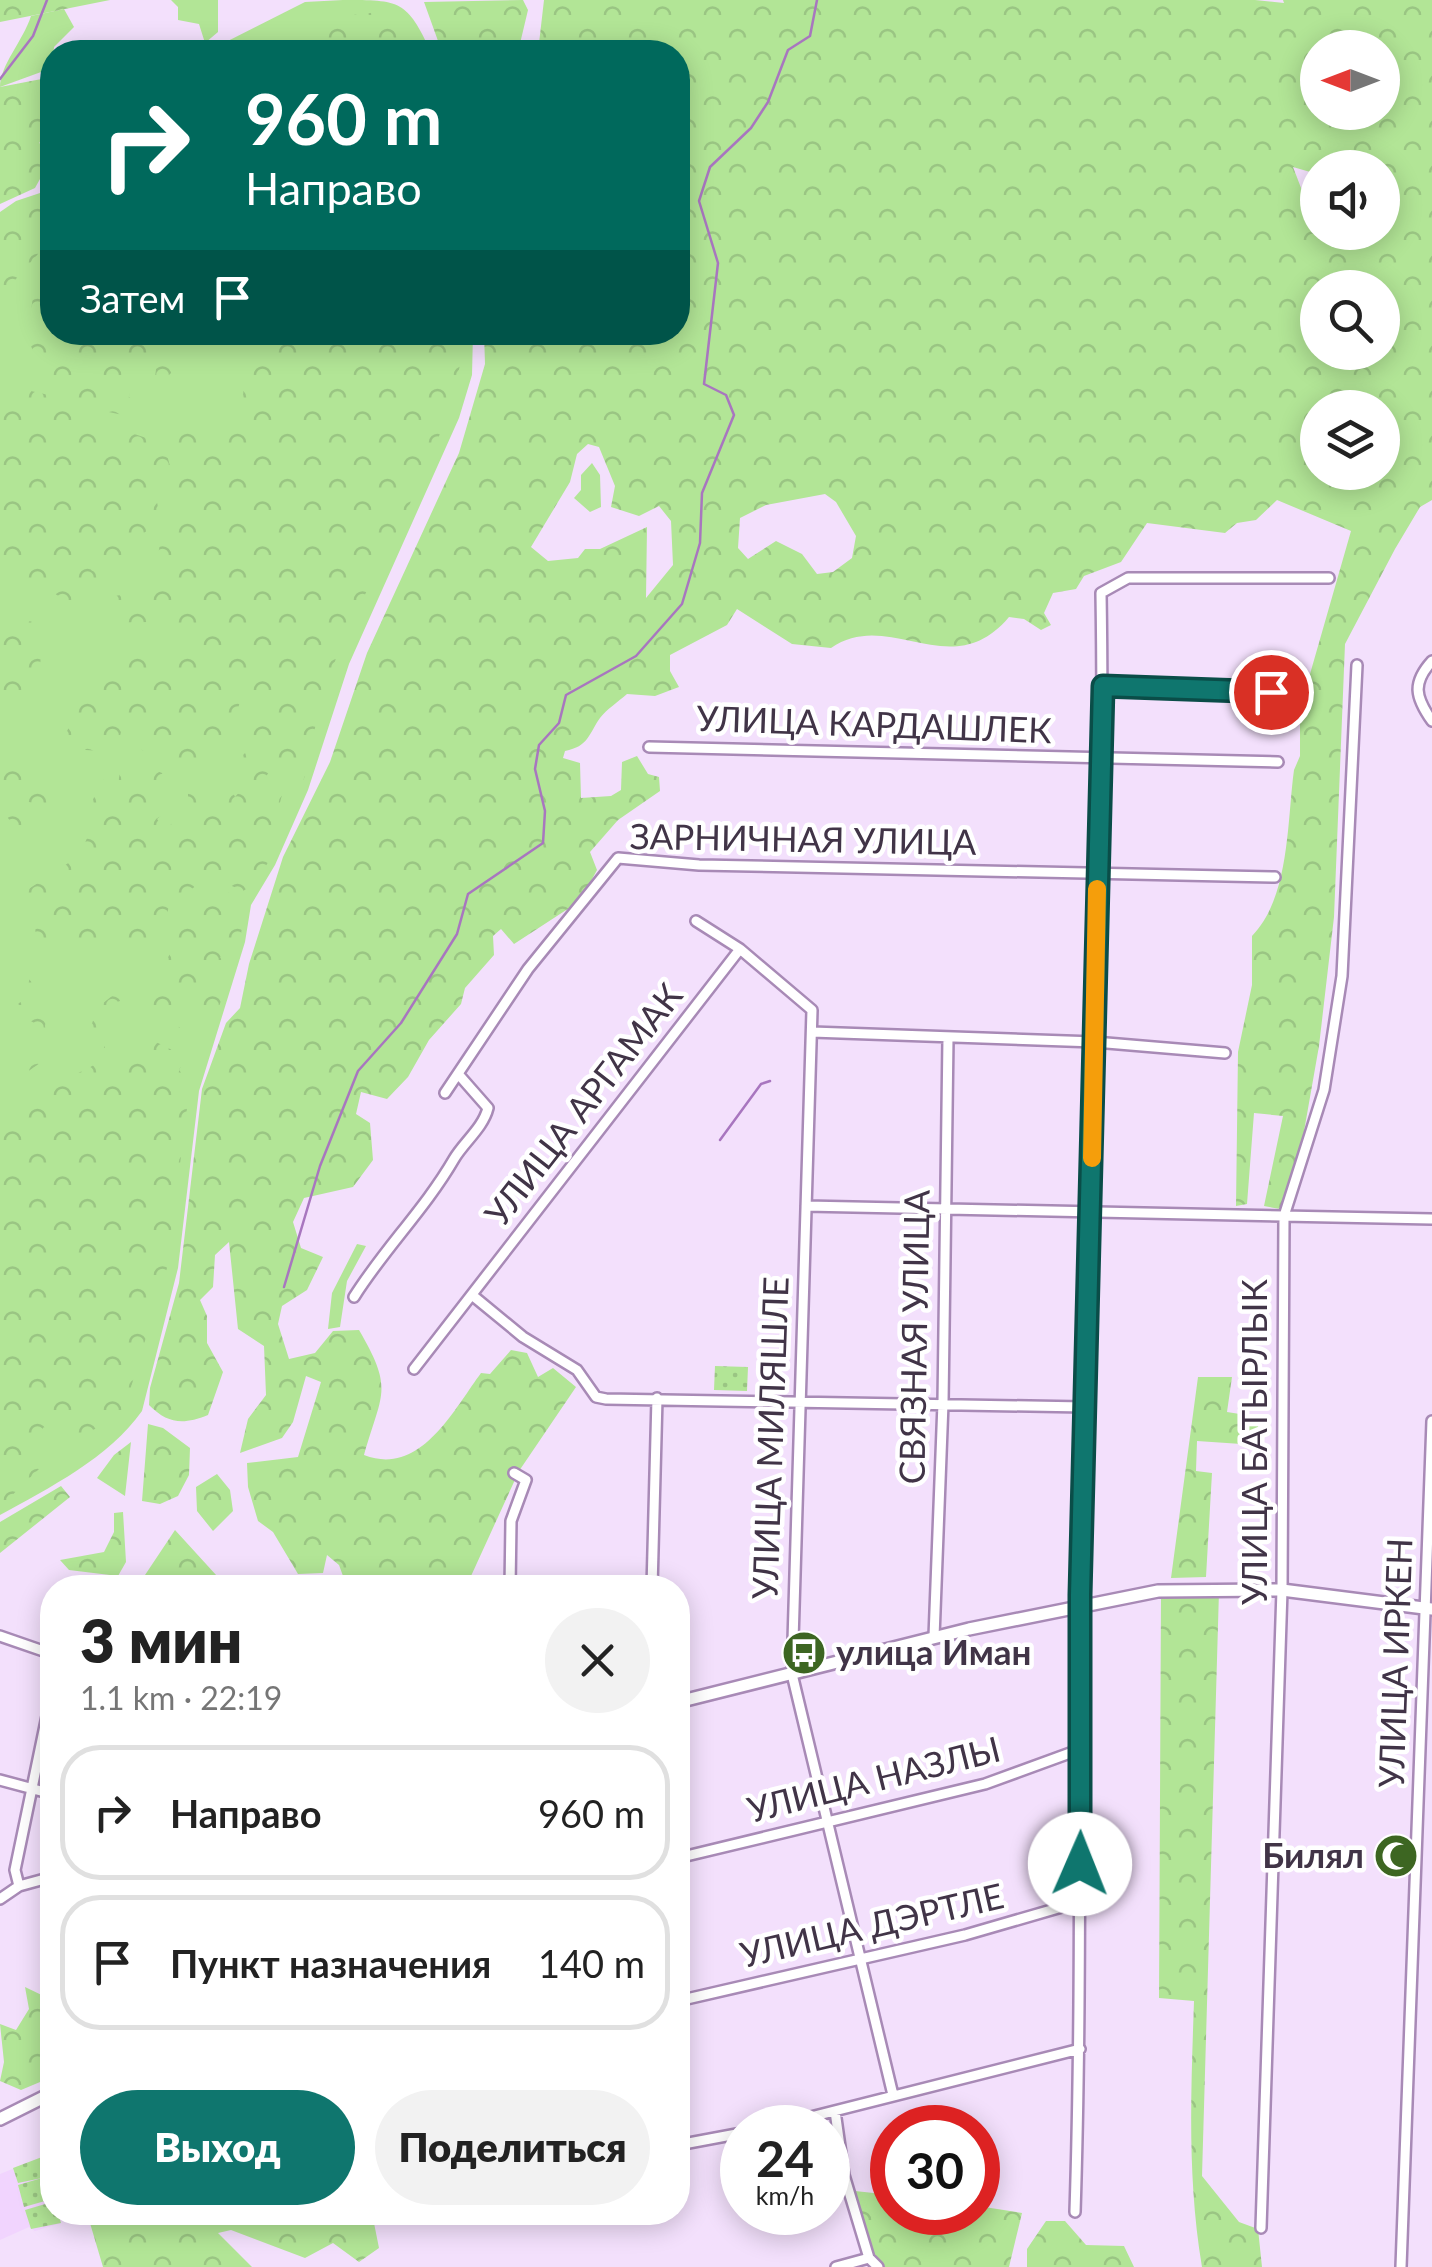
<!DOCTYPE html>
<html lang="ru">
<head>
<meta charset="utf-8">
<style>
	:root { --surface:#fff; --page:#f2f2f2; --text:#222; --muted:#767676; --line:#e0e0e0; --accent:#0f766e }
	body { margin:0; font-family:Lato,sans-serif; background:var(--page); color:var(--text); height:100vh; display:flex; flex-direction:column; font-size:38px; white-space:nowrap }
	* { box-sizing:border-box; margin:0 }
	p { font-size:32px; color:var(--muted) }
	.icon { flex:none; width:55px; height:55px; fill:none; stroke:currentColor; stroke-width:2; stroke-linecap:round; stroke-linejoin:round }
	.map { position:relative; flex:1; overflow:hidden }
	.side { position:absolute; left:40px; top:1575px; width:650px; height:650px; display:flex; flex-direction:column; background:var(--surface); border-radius:40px; box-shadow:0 5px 25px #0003 }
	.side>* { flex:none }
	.banner { position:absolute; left:40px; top:40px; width:650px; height:305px; border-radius:40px; box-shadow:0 5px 25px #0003; background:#00695c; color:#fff; overflow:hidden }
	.needle { width:65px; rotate:270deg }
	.tools { position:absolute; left:1300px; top:30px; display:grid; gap:20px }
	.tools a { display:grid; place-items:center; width:100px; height:100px; border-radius:50%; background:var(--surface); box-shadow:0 5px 25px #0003; font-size:50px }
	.speed { position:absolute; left:720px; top:2105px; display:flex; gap:20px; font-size:50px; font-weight:700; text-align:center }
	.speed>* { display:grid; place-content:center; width:130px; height:130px; border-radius:50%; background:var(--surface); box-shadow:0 5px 25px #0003; line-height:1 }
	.speed small { font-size:25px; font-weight:400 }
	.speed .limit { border:15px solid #d22; background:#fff; color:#111 }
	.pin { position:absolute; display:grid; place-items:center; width:85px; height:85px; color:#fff; margin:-42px; border:5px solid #fff; border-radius:50%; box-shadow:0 2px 10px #0007 }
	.me { position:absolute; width:110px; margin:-55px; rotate:1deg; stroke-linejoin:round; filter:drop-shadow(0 0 8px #0008) }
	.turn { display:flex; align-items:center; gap:35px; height:210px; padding:0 40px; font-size:45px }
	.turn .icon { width:130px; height:130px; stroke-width:2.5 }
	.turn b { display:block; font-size:70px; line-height:85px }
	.then { display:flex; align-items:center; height:95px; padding:0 40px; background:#0003; gap:20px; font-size:38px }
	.round { display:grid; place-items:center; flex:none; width:105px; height:105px; border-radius:52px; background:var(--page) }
	.summary { display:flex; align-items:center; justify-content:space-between; height:170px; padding:0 40px }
	h1 { font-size:60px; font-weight:800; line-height:75px }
	.button { display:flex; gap:20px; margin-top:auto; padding:20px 40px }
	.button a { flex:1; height:115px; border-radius:60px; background:var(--accent); color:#fff; font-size:40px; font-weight:800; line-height:115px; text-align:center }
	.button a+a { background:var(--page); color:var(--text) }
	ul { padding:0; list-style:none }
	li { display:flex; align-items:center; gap:30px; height:135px; margin:0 20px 15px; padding:0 20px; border:5px solid var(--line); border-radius:40px }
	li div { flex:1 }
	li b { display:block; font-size:38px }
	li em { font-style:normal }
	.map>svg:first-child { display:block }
	.built { fill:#f1d4fe }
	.grass { fill:#b2e596 }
	.forest { fill:url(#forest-crowns); fill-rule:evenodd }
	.park { fill:url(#park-dots) }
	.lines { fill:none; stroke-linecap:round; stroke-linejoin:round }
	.stream { stroke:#a876bf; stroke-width:2.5 }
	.minor-casing { stroke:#a88ab6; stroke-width:14 }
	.tertiary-casing { stroke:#a88ab6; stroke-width:16 }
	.minor { stroke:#fff; stroke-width:9 }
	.tertiary { stroke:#fff; stroke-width:11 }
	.route-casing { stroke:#0a4d48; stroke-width:25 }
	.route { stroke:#0f766e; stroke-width:18 }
	.slow { stroke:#f59e0b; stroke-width:18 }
	.labels { text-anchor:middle; stroke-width:9; stroke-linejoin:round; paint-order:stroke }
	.street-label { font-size:35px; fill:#413447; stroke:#fff }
	.poi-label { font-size:35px; font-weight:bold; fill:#413447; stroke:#fff; text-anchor:start }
</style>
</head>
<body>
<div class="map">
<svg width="1432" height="2267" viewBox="0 0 1432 2267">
	<defs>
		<pattern id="forest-crowns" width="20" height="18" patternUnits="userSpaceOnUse" patternTransform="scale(2.5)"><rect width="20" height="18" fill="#b2e596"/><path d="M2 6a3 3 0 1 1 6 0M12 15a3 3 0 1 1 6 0" fill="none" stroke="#9ac583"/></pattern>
		<pattern id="park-dots" width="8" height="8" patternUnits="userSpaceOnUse" patternTransform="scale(2.5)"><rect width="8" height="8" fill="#b2e596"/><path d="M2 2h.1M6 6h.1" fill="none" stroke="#9ac583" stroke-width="1.8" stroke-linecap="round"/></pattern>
	</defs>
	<rect width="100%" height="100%" fill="#f3e0fc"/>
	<path class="built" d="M 42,2157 L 52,2212 L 58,2213 L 61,2223 L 35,2231 L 29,2227 L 0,2240 L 0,2174 Z"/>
	<path class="grass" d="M 171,0 L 218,0 L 218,32 L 205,43 L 199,24 L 178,20 L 178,7 Z
		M 343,0 C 400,0 407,0 431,52 L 206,52 L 305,2 Z
		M 64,9 L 74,27 L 54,47 L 52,68 L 0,87 C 0,65 23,41 31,16 Z
		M 52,189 L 52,332 L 473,333 L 472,375 L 459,418 L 349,664 L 308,790 L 275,865 L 251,905 L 245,942 L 199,1091 L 178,1268 L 142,1411 C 109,1458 49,1488 0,1515 L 0,212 L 16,201 Z
		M 592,463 L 600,475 L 601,507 L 590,512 L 574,498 L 581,490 L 581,475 Z
		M 357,1244 L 366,1246 L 347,1281 L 340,1327 L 328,1329 L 332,1293 Z"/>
	<path class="forest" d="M 0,0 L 110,0 L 0,22 Z
		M 523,0 L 528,10 L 518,52 L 442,52 L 424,2 Z
		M 544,0 L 1255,0 L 1284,3 L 1283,0 L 1432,0 L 1432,500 L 1420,507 L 1395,549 L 1345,644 L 1334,917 L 1319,1046 L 1303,1137 L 1280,1209 L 1264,1206 L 1283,1116 L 1254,1113 L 1247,1204 L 1236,1206 L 1238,1052 L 1252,985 L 1252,936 C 1290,897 1287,821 1294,770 L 1300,756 L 1300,718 L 1277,705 L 1306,688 L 1351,531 L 1277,500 L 1256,520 L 1237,523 L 1225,533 L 1147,523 L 1121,562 L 1084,576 L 1076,589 L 1053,593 L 1044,613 L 1051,625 L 1041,630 L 1024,619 L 1009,617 C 951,686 890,607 831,648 L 792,644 L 737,609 L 727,625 L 670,655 L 670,671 L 679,687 L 655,696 L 627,694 C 618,702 607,709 600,718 C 588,735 589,746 565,751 L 563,758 L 580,763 L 581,798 L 611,796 L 621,790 L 622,762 L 637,756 L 648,774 L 659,777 L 660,791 L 618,820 L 590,852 L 597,870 L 580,901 L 514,944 L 501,929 L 493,936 L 494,955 L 465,988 L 461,1004 L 429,1040 L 408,1077 L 387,1099 L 361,1092 L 356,1114 L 370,1123 L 373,1160 L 353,1187 L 304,1198 L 293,1222 L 301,1248 L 323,1257 L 307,1290 L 282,1306 L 278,1324 L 289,1359 L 315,1353 L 333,1331 L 359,1330 C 394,1390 382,1392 364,1455 C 420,1477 453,1411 481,1373 L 490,1374 L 511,1350 L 527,1353 L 538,1377 L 553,1368 L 576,1387 L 519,1471 L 466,1587 L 347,1587 L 339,1565 L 327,1555 L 323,1573 L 298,1574 L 273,1532 L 258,1521 L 248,1487 L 247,1463 L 298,1457 L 321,1382 L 306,1376 L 293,1422 L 282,1438 L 240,1453 L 248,1419 L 266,1395 L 264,1346 L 238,1329 L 229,1242 L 215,1255 L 213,1287 L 200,1300 L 207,1316 L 207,1343 L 223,1372 L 208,1415 C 183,1425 168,1424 149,1405 L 150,1388 L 179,1283 L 202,1089 L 226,1023 L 240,1008 L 249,964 L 283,857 L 330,762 L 367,653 L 459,453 L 485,364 L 484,333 L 678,332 L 678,52 L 538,52 ZM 1318,48 L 1382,48 L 1382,112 L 1318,112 ZM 1293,167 L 1317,174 L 1318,168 L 1382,168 L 1382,232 L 1318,232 ZM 1318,288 L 1382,288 L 1382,352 L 1318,352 ZM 1318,408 L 1382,408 L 1382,472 L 1318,472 ZM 588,444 L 599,447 L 615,486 L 611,507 L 639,516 L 659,506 L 671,521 L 673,565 L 646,598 L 647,527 L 600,549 L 585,549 L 578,558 L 548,561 L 531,547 L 570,482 L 577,454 ZM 825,494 L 836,502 L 856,536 L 852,558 L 833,572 L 817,574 L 802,554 L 776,541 L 748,559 L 738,548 L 740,518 L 766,505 Z
		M 387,11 L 411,31 L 418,52 L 350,52 L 352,41 L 326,44 L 317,27 L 336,17 Z
		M 52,77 L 52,131 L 39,143 L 52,148 L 52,168 L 45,170 L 35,188 L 0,204 L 0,87 Z
		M 52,193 L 52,238 L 1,296 L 0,226 L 8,225 L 7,215 L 16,205 Z
		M 52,257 L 52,332 L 158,333 L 178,366 L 164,380 L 169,404 L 153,392 L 157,362 L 130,372 L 129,397 L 150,413 L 132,417 L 67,403 L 81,416 L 164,444 L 170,466 L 164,475 L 153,479 L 160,519 L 135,541 L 132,554 L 123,559 L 98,554 L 91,570 L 116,583 L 77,606 L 15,572 L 0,569 L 0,384 L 53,396 L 27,337 L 33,297 L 26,288 Z
		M 261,333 L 465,333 C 453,443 386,543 342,644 C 323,687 312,738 303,784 L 282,785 L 285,761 L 277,761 L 262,782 L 222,777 L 246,752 L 242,742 L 250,729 L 252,700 L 243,691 C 231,733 232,735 198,766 L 186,754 L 183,770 L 142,750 L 122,728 L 116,752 L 86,750 L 66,733 L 107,654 L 155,650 L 177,653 L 176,630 L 151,622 L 111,623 L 114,596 L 150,591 L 161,540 L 188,514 L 174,499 L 179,467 L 196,459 L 177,443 L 178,425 L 204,431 L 241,416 L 246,365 L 268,337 Z
		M 0,620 L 42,622 L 39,697 L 0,691 Z
		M 0,749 L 7,757 L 18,751 L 21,772 L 33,772 L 30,785 L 58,801 L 59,812 L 26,801 L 46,829 L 16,829 L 0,807 Z
		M 152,769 L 162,773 L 173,805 L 157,819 L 167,831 L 179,811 L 188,807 L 188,793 L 202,787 L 231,788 L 235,797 L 242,789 L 283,791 L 278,810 L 286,821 L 282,833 L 268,835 L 273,854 L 255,884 L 243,891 L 201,872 L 199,884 L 169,904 L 165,928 L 152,931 L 144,959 C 105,934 76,939 34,949 L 36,922 L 21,894 L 79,856 L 88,836 L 84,818 L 103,779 L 108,795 L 117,789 L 120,772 L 142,775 Z
		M 218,885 L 245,904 L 240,942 L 220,957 L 230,973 L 211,1031 L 184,1014 L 177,1025 L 190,1037 L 177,1040 L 146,1023 L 147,988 L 158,978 L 177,998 L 191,1001 L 163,967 L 174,946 L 182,908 Z
		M 26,976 L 50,1002 L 45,1026 L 50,1056 L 20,1077 L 20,1062 L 35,1047 L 23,1040 L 38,1025 L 7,1008 L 26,1000 Z
		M 127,984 L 128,991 L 120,1001 L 110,1004 L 112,1030 L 101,1034 L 105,1048 L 89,1043 L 77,1058 L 79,1038 L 90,1030 L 97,1008 Z
		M 142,1035 L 186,1057 L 179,1070 L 190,1084 L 167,1268 L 122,1417 L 70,1440 L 44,1427 L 33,1439 L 40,1468 L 0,1507 L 0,1115 L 26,1115 C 33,1068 62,1085 92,1066 C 98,1063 104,1054 109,1048 L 128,1052 Z
		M 1198,1377 L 1232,1377 L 1227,1412 L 1259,1417 L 1256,1445 L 1197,1441 L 1196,1471 L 1212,1473 L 1206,1577 L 1171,1578 Z
		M 148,1424 L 163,1428 L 190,1448 L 189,1475 L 178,1496 L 160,1504 L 142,1501 Z
		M 131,1442 L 125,1496 L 97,1478 L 114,1455 Z
		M 217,1474 L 230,1490 L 233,1511 L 213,1531 L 197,1511 L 196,1487 Z
		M 61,1486 L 70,1497 L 0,1553 L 0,1522 Z
		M 123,1512 L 126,1562 L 118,1576 L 69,1570 L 60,1560 L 104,1552 L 114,1532 L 114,1513 Z
		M 175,1530 L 227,1587 L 137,1587 Z
		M 1219,1591 L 1202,2176 L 1239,2222 L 1258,2229 L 1262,2267 L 1202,2267 C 1187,2178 1191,2091 1194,2001 L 1159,1998 L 1161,1597 Z
		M 25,1987 L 52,2000 L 52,2077 L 21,2090 L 0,2081 L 4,2062 L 0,2024 L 16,2030 L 29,2009 Z
		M 855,2191 L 892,2195 L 892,2212 L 978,2212 L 978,2206 L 1022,2213 L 1009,2267 L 883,2267 L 873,2253 Z
		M 87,2213 L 372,2213 L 379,2248 L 359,2262 L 333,2243 L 305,2258 L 231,2230 L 218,2233 L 252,2267 L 103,2267 Z
		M 1046,2221 L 1065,2221 L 1086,2245 L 1124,2246 L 1134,2267 L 1027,2267 L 1027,2249 Z"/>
	<path class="park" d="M 715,1366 L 748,1367 L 747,1391 L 714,1390 Z
		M 42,2157 L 52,2199 L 24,2207 L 18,2185 L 42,2178 L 18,2183 L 13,2168 Z
		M 52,2202 L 52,2212 L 58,2213 L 61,2223 L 31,2229 L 25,2210 Z"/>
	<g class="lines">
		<path class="stream" d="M 0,79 L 33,36 L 47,0
			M 720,1140 L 761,1084 L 770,1081
			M 284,1287 L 320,1166 L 358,1071 L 401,1023 L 457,934 L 468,894 L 543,843 L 545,811 L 535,769 L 539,745 L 559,723 L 566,695 L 636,656 L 682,604 L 700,543 L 702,493 L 734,415 L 726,395 L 704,384 L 718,263 L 699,201 L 710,167 L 751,128 L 768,102 L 788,50 L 810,36 L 817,0"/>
		<defs>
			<path id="minor" d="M 1432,661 C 1412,683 1415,697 1432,721
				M 1103,687 L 1304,693
				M 649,747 L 1278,762
				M 696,921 L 740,949 L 812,1010 L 792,1674 L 893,2095
				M 812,1032 L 1095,1042 L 1225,1053
				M 445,1093 L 528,969 L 618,858 L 699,865 L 1275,877
				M 806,1206 L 1432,1219
				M 472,1295 L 523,1337 L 577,1370 L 596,1397 L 606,1399 L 1084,1407
				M 354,1297 C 384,1249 425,1209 454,1159 C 464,1142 483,1128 488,1108 L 459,1075
				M 414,1369 L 740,949
				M 510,1588 L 511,1521 L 526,1480 L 514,1473
				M 652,1588 L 657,1398
				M 0,1636 L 52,1654
				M 934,1637 L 943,1403 L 948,1038
				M 0,1780 L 52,1794
				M 678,1858 L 985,1784 L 1081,1749
				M 19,1886 L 15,1870 L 52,1692
				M 0,1899 L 19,1886 L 52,1877
				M 678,2001 L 965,1935 L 1079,1902
				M 835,2111 L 844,2175 L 869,2258 L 878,2267
				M 767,2128 L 1080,2049
				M 678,2145 L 742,2133
				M 1075,2212 C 1083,1965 1077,1718 1082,1471 C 1089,1179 1106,885 1101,593 L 1128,578 L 1329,578
				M 415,2214 L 420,2212
				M 1261,2228 L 1282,1590 L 1284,1216 L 1324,1090 L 1342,976 L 1357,665
				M 836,2267 L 869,2258
				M 1401,2267 L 1432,1421"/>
			<path id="tertiary" d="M 678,1702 L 969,1629 L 1158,1591 L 1282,1590 L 1432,1609
				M 0,2119 L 52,2093"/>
		</defs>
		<use href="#minor" class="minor-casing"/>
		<use href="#tertiary" class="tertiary-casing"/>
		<use href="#minor" class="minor"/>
		<use href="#tertiary" class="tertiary"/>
	</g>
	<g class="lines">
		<defs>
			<path id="route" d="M 1080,1864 L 1080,1595 L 1103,686 L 1271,692"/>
		</defs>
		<use href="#route" class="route-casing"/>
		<use href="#route" class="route"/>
		<path class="slow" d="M 1092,1158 L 1097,889"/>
	</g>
	<defs>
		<symbol id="bus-disc" viewBox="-11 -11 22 22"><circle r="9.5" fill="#3d6622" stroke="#fff"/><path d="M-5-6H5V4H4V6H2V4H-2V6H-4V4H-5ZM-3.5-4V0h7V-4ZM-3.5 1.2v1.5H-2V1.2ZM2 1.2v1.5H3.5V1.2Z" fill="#fff"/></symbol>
		<symbol id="mosque-disc" viewBox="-11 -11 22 22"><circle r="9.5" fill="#3d6622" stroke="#fff"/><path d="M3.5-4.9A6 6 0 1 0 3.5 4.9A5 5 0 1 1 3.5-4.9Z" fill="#fff"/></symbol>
	</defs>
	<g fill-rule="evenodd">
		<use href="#bus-disc" x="779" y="1628" width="50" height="50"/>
		<use href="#mosque-disc" x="1371" y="1831" width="50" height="50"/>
	</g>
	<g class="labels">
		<g class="street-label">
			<text transform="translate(874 725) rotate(2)" y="12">УЛИЦА КАРДАШЛЕК</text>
			<text transform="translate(803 840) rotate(1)" y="12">ЗАРНИЧНАЯ УЛИЦА</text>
			<text transform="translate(584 1105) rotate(-52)" y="12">УЛИЦА АРГАМАК</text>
			<text transform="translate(915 1337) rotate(-89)" y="12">СВЯЗНАЯ УЛИЦА</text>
			<text transform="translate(771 1438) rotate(-88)" y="12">УЛИЦА МИЛЯШЛЕ</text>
			<text transform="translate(1255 1442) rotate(-90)" y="12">УЛИЦА БАТЫРЛЫК</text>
			<text transform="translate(1396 1663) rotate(-88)" y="12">УЛИЦА ИРКЕН</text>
			<text transform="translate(874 1780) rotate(-14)" y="12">УЛИЦА НАЗЛЫ</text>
			<text transform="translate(872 1926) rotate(-13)" y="12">УЛИЦА ДЭРТЛЕ</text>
		</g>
		<g class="poi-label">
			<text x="836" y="1665">улица Иман</text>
			<text x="1364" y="1868" text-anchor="end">Билял</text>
		</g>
	</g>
</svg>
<div class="tools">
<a><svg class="needle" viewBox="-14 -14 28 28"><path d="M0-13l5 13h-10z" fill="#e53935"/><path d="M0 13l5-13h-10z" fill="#767676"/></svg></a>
<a><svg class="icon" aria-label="sound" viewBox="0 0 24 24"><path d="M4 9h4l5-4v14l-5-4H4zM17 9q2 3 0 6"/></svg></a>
<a><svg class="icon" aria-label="search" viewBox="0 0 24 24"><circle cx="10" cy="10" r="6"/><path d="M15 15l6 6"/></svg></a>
<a><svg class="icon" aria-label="layers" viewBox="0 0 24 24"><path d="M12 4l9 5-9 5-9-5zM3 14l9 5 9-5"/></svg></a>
</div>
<div class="speed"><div>24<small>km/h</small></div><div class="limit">30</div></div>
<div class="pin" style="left:1271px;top:692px;background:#d93025"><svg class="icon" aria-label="arrive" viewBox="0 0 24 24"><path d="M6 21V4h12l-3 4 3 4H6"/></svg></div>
<svg class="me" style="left:1080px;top:1864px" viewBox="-20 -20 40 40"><circle r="19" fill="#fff"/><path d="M0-13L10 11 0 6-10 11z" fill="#0f766e"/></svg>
<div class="banner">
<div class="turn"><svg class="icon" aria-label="right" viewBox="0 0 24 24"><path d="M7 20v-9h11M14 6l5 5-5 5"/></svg><div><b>960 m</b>Направо</div></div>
<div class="then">Затем<svg class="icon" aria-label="arrive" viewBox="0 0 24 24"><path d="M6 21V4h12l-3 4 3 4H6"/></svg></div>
</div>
<section class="side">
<div class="summary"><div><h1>3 мин</h1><p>1.1 km · 22:19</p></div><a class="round"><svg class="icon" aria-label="close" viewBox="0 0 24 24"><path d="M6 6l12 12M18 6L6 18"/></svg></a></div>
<ul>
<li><svg class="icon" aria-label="right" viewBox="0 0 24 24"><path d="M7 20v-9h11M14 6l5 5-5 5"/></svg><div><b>Направо</b></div><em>960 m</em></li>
<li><svg class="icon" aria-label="arrive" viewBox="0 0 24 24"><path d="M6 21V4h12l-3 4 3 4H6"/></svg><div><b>Пункт назначения</b></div><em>140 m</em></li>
</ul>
<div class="button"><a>Выход</a><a>Поделиться</a></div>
</section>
</div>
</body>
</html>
